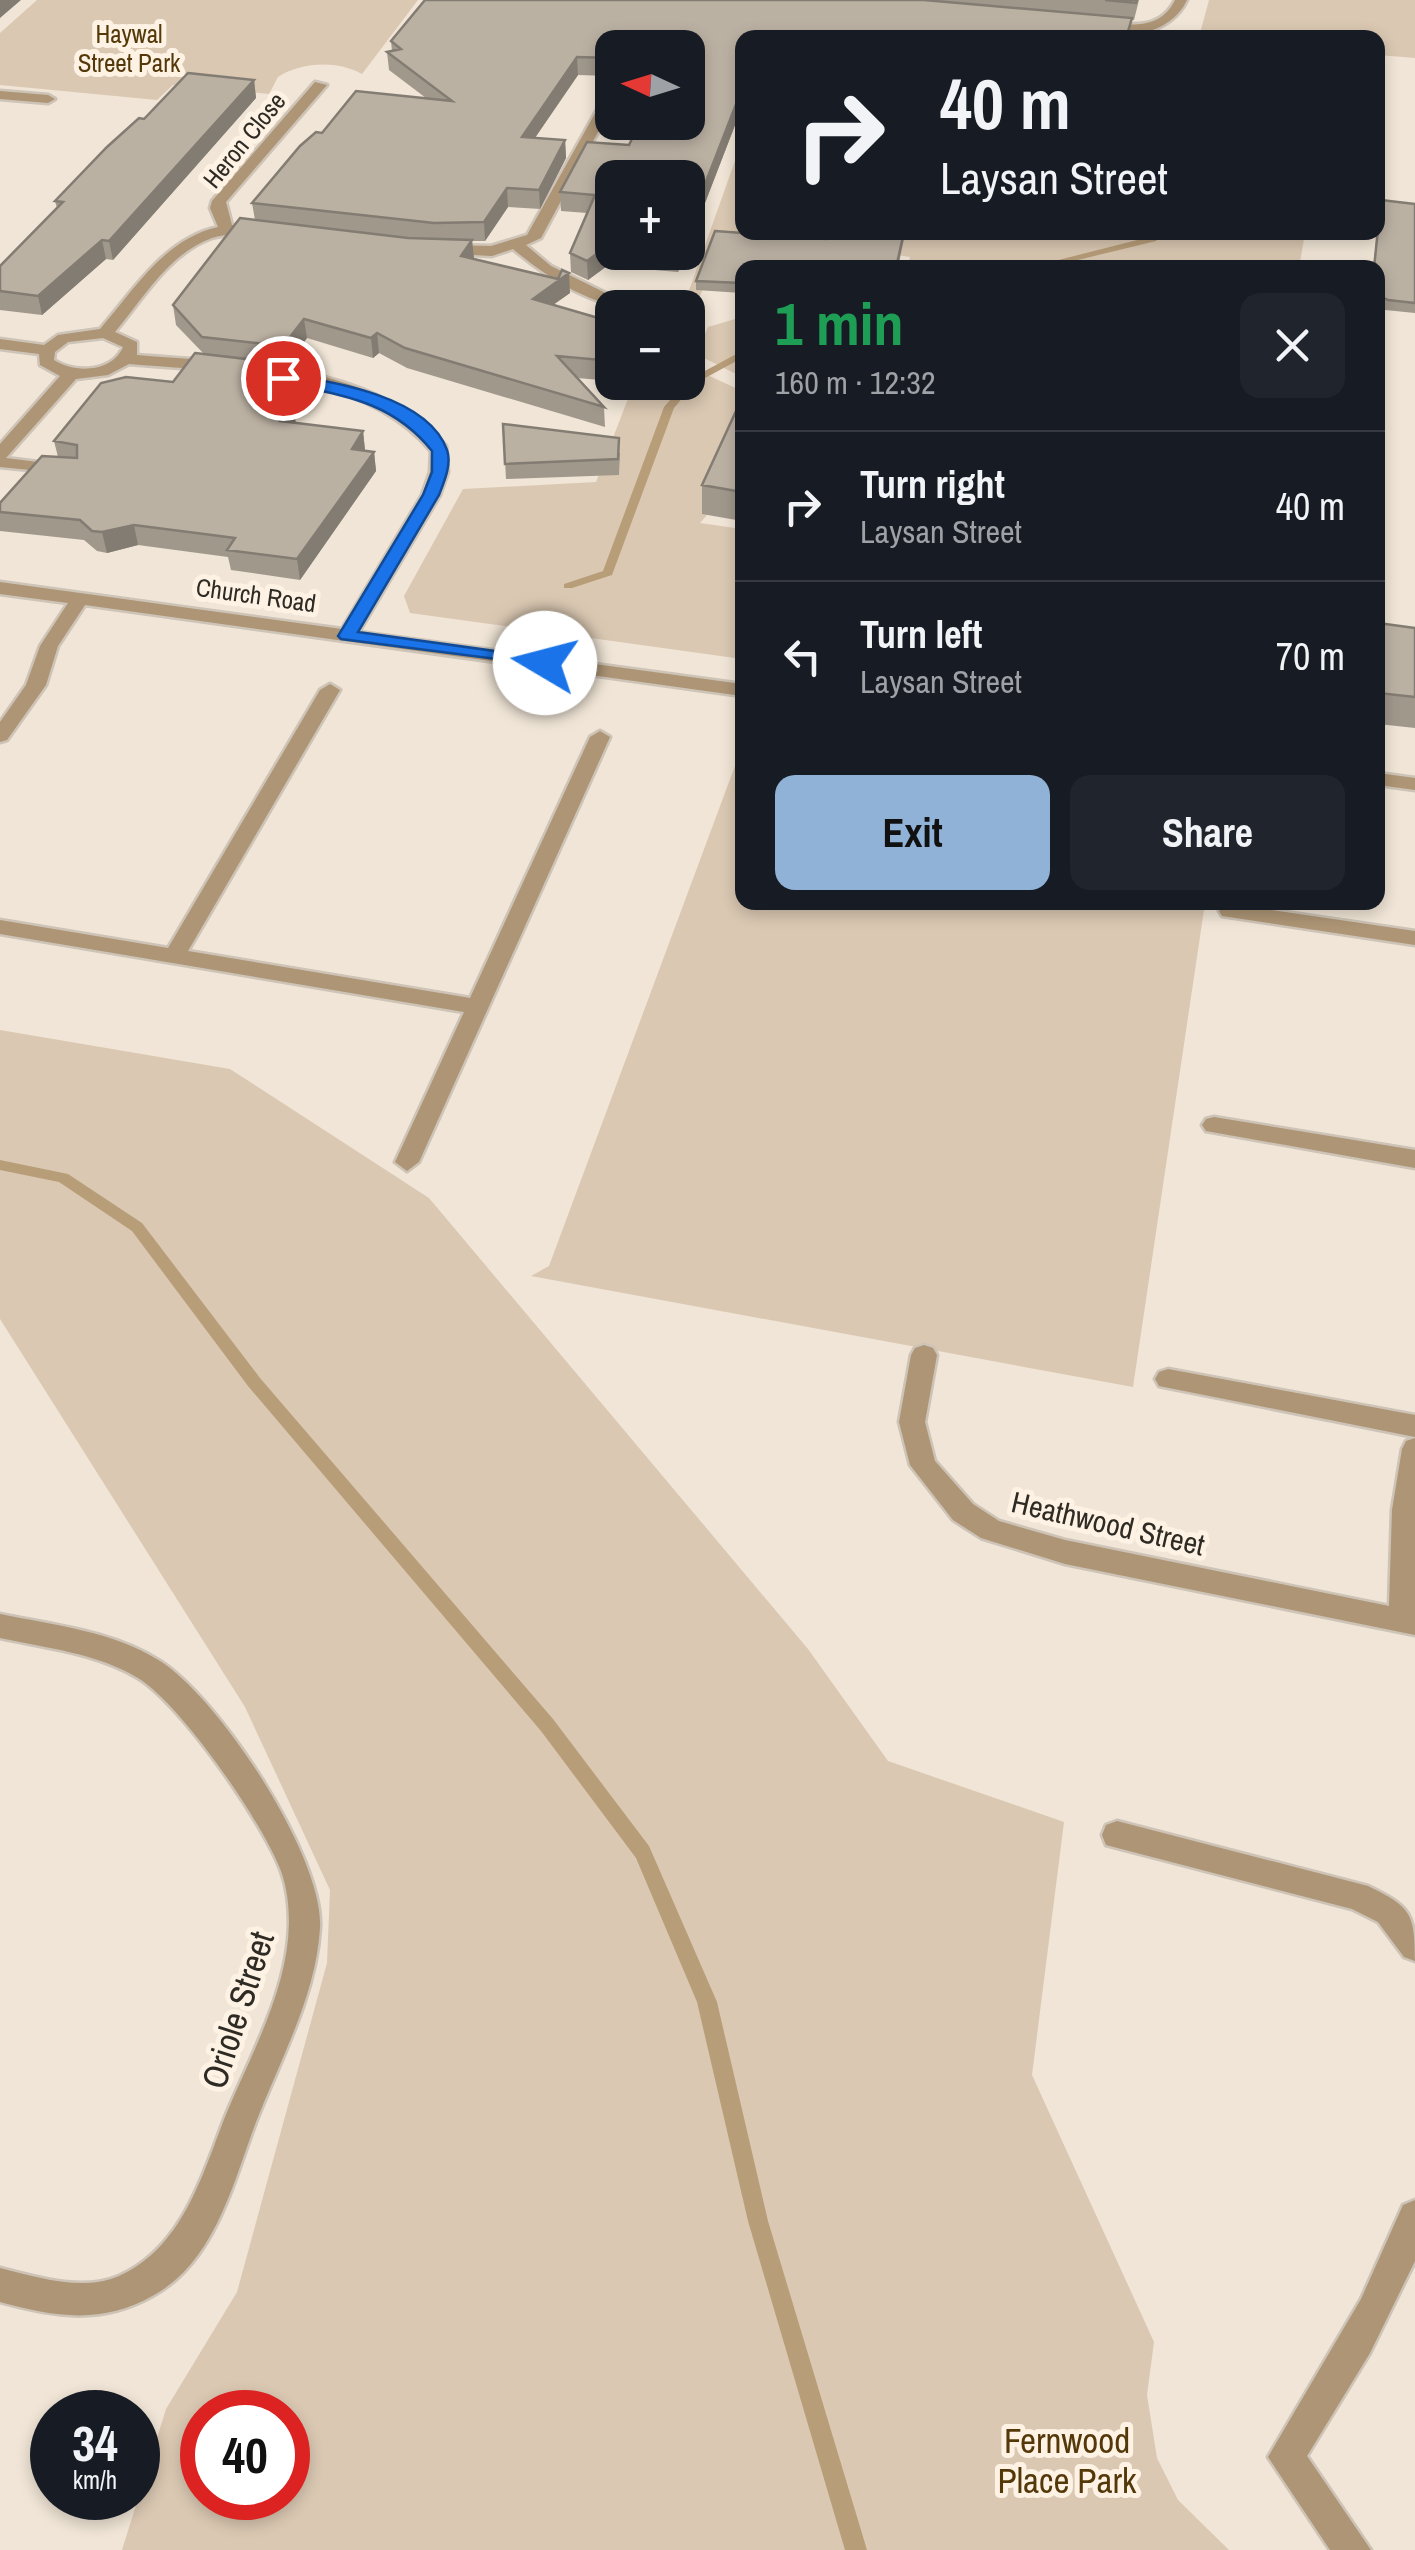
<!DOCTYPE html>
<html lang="en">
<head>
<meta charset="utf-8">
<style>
	:root { --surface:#171b24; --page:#20242c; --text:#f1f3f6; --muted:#9ea1a6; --line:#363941; --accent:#90b2d7 }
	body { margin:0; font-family:"Archivo Narrow",sans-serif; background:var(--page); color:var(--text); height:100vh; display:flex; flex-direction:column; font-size:38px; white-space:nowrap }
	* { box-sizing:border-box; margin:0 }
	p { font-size:32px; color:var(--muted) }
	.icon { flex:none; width:55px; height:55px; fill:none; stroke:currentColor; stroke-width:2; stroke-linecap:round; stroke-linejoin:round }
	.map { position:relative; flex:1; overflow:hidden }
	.details { position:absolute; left:735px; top:260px; width:650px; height:650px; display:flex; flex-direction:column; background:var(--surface); border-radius:20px; box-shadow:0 5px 15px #0003 }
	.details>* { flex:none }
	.guide { position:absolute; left:735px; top:30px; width:650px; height:210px; border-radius:20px; box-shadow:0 5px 15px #0003; background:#171b24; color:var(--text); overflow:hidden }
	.needle { width:65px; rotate:274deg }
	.fabs { position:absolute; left:595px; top:30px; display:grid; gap:20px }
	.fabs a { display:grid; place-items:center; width:110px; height:110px; border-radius:20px; background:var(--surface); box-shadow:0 5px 15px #0003; font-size:50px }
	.speed { position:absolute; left:30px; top:2390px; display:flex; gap:20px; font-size:50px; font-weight:700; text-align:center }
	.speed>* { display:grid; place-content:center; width:130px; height:130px; border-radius:50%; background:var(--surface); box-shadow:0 5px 15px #0003; line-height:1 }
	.speed small { font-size:25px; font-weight:400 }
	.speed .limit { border:15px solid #d22; background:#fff; color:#111 }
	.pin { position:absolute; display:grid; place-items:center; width:85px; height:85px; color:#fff; margin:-42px; border:5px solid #fff; border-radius:50%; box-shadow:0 2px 10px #0007 }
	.me { position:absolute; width:110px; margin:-55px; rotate:278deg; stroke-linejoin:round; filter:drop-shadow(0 0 8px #0008) }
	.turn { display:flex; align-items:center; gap:35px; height:210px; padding:0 40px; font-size:45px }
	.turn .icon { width:130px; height:130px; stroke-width:2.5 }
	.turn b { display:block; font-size:70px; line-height:85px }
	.round { display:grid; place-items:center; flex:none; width:105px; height:105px; border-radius:20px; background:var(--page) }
	.summary { display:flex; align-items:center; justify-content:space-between; height:170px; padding:0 40px }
	h1 { font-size:60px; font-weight:700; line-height:75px; color:#1e9e55 }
	.action { display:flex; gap:20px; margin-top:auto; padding:20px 40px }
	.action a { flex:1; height:115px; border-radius:20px; background:var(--accent); color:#111; font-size:40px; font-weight:700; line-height:115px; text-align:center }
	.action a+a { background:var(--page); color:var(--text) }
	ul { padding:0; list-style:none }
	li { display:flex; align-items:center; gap:30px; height:150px; padding:0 40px; border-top:2px solid var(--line) }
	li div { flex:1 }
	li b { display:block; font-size:38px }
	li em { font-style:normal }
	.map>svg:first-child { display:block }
	.green { fill:#dac8b2; fill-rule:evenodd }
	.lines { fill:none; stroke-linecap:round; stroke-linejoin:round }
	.stream { fill:#b89d79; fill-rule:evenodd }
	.minor-casing { stroke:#cdc3b6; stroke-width:5 }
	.minor { fill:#ad9575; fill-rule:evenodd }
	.wall { fill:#a1988c }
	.shaded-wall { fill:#837c72 }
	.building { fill:#bbb1a3; stroke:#837c72; stroke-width:2.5 }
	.route { fill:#1a73e8; stroke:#114b97; stroke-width:2.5 }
	.labels { text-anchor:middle; stroke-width:10; stroke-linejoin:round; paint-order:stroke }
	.far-park-label { font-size:25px; fill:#543809; stroke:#fdf2e3 }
	.far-street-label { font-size:25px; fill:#2e2a24; stroke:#fdf2e3 }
	.street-label { font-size:30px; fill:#2e2a24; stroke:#fdf2e3 }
	.near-street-label { font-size:35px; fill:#2e2a24; stroke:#fdf2e3 }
	.near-park-label { font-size:35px; fill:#543809; stroke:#fdf2e3 }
</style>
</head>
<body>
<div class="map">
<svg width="1415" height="2550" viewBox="0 0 1415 2550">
	<rect width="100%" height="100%" fill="#f0e5d6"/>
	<path class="green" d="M 37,0 L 418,0 L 362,74 C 337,60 301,62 278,77 L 269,94 L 173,85 L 157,100 L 0,85 L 0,33 Z
		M 1209,0 L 1415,0 L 1415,58 L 1378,55 L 1378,38 L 1199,37 Z
		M 742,141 L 742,232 L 1305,233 L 1299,268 L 908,267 L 910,257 L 827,244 L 801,268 L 723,241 L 688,325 L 688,308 L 662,308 L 664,301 L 686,299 Z
		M 742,317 L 742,377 L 696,354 L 708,327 Z
		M 688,366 L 742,391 L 742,408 L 707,515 L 700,523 L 742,529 L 742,659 L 410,613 L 404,596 L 463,489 L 596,482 L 634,383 L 688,382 Z
		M 742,747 L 742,902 L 1205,903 L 1133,1387 L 531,1276 L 549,1266 Z
		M 0,1030 L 230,1069 L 429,1198 L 808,1649 L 888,1761 L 1064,1822 L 1032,2075 L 1154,2342 L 1147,2395 L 1157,2458 L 1178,2500 L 1229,2550 L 122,2550 L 166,2409 L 237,2292 L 327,1963 L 330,1890 L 245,1707 L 0,1319 ZM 202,2412 L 288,2412 L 288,2498 L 202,2498 Z"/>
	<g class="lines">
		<path class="stream" d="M 1153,236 L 1158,239 L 1156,241 L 1045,268 L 1027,268 Z
			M 742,351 L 742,358 L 694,384 L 674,408 L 612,575 L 572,588 L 564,588 L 564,584 L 603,571 L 664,407 L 688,380 Z
			M 0,1160 L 68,1174 L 142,1223 L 260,1378 L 553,1719 L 649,1846 L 717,2002 L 768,2221 L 867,2550 L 845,2550 L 748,2221 L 697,2002 L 636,1858 L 541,1731 L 248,1386 L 132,1231 L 59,1182 L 0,1170 Z"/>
		<defs>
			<path id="minor" d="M 1175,0 L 1187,0 C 1172,33 1124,44 1093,26 L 1100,22 C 1129,25 1160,31 1175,0 Z
				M 315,82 L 327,85 L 226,202 L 232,225 L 267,226 L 267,232 C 249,235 230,232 212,238 C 169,253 143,299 115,332 L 137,342 L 137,355 C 241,364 372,361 446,446 L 448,472 L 440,495 L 359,632 L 742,684 L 742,696 L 85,605 L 58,646 L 46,685 L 7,740 L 0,742 L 0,722 L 26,685 L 40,646 L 68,603 L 0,594 L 0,582 L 342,629 L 422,495 L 430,472 L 431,451 C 360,368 230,373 129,364 L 108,375 L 76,379 L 6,458 L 70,466 L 70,474 L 0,467 L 0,444 L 60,376 L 40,365 L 39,354 L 0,349 L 0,339 L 44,345 L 58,335 L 100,329 C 134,290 164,239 218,227 L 210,208 L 212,201 ZM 103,338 L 123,347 C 112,372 76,374 54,360 L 55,352 L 68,342 Z
				M 0,91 L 48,95 L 55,99 L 48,103 L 0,99 Z
				M 603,99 L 612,99 L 612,106 L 541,238 L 526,245 L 551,266 L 636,308 C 593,308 545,276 513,249 L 492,256 L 436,253 L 436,247 L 441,245 L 491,246 L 527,235 Z
				M 330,684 L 340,690 L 188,951 L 470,998 L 590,737 L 600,731 L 610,737 L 419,1162 L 407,1171 L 395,1162 L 464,1012 L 0,934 L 0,920 L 168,948 L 320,690 Z
				M 1378,773 L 1415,778 L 1415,790 L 1378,785 Z
				M 1230,904 L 1415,931 L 1415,945 L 1222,916 L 1219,911 Z
				M 1214,1117 L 1415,1150 L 1415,1168 L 1206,1131 L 1202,1125 L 1206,1119 Z
				M 924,1345 L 933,1348 L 937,1355 L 925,1422 L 935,1461 L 973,1504 L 999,1521 L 1065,1540 L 1389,1606 L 1392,1510 L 1402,1449 L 1406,1441 L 1415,1438 L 1415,1635 L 1065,1564 L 981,1538 L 953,1520 L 910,1465 L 899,1422 L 911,1355 L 915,1348 Z
				M 1168,1369 L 1415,1415 L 1415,1437 L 1159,1386 L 1155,1379 L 1159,1372 Z
				M 0,1614 C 53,1625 113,1631 160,1661 C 219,1698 324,1857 320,1928 C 316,1996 280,2060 256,2122 C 233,2183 215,2261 154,2295 C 102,2325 55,2317 0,2302 L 0,2268 C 37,2277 82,2292 119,2276 C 182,2248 202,2176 225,2117 C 250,2056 288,1991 289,1923 C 289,1906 287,1887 281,1871 C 263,1823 181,1704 138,1678 C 97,1653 46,1648 0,1638 Z
				M 1117,1821 L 1368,1886 C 1411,1907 1415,1913 1415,1961 L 1404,1957 L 1378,1922 L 1352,1909 L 1106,1845 L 1102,1835 L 1106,1825 Z
				M 1415,2200 L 1415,2261 L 1370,2353 L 1307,2456 L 1371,2550 L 1330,2550 L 1268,2457 L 1361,2299 L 1403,2205 Z"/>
		</defs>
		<use href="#minor" class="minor-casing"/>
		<use href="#minor" class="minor"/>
	</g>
	<path class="wall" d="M 425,0 L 1139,0 L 1134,20 L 1131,20 L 1129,38 L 742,38 L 742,107 L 688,247 L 688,178 L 612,178 L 612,252 L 685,252 L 678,272 L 607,266 L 588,280 L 571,272 L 570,253 L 587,213 L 561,211 L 560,192 L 629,145 L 688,48 L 612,48 L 612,76 L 578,75 L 535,138 L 565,140 L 566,158 L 540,209 L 508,207 L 485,241 L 472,241 L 474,258 L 570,293 L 553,305 L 612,322 L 612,381 L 577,378 L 604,407 L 605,427 L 407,368 L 379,353 L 373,358 L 307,338 L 286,366 L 272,364 L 275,381 L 267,391 L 275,402 L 296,423 L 363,431 L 365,450 L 374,452 L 376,471 L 300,580 L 231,570 L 228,557 L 138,545 L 107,553 L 97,551 L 84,540 L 0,531 L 0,503 L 58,457 L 54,441 L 173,382 L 204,354 L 176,325 L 173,305 L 255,220 L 252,203 L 322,133 L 426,98 L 389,70 L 387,52 L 392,51 L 391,41 Z
		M 254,80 L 256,98 L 113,260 L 106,259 L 42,315 L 0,310 L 0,266 L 57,208 L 55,201 L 144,119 Z
		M 1381,200 L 1415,204 L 1415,313 L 1385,310 L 1378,306 L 1378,268 L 1373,268 Z
		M 826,239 L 904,239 L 898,268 L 742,268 L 742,293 L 696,290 L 696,281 Z
		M 742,398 L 742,521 L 702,514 L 702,485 Z
		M 503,424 L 620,453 L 619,475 L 506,479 Z
		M 1378,623 L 1415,628 L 1415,728 L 1378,724 Z"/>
	<path class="shaded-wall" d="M 0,0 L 21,0 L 0,18 Z
		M 577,57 L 578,75 L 523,155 L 522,137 Z
		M 254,80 L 256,98 L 113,260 L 109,241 Z
		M 742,89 L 742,107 L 688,247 L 688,228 Z
		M 565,140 L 566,158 L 540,209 L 539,190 Z
		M 507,188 L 508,207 L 485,241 L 484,222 Z
		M 102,240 L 106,259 L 42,315 L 38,296 Z
		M 472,240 L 474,259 L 461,256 Z
		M 606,247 L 607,266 L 588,280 L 587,261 Z
		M 678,252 L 685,252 L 678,272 Z
		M 569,273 L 570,293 L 534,318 L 533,299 Z
		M 304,319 L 307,338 L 286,366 L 283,346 Z
		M 377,333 L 379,353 L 373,358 L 371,338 Z
		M 272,362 L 275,381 L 254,409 L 251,389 Z
		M 293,404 L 296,424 L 280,421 Z
		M 363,431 L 365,451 L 352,449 Z
		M 374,452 L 376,471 L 300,580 L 297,559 Z
		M 134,525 L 138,545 L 107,553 L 102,532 Z"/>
	<path class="building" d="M 425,0 L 924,0 L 1132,18 L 1126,38 L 780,38 L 764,36 L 763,38 L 742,38 L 742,89 L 688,228 L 688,178 L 612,178 L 612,248 L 606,247 L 587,261 L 570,253 L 595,195 L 560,192 L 587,142 L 629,145 L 640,122 L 688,122 L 688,48 L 612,48 L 612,58 L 577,57 L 522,137 L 565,140 L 539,190 L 507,188 L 484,222 L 434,223 L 252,203 L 300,146 L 316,132 L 322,133 L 356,91 L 452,101 L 387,52 L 401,49 L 391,41 Z
		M 1105,0 L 1137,0 L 1136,3 Z
		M 188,73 L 254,80 L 109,241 L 102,240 L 38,296 L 0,291 L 0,266 L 63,202 L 55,201 L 107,147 L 139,118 L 144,119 Z
		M 1381,200 L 1415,204 L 1415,303 L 1388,300 L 1378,295 L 1378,268 L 1374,268 Z
		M 240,218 L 408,238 L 472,240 L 461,256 L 558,279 L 562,270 L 569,273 L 533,299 L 612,322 L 612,361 L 557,356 L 604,407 L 405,348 L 377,333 L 371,338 L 304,319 L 283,346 L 202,337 L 173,305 Z
		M 715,231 L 826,239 L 828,232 L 904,232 L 896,268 L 742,268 L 742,283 L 696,281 Z
		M 195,353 L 272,362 L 251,389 L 273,392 L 267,401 L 293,404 L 280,421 L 363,431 L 352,449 L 374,452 L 297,559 L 227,550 L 235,538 L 134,525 L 102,532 L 92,531 L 80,520 L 0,512 L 0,503 L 42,456 L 77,458 L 77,445 L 54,441 L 101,383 L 126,377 L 173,382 Z
		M 742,398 L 742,492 L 702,485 Z
		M 503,424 L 619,438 L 618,459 L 505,464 Z
		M 1378,623 L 1415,628 L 1415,697 L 1378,693 Z"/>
	<path class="route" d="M 283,374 C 331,381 428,396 447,450 C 452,464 444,482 439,495 L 358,632 L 545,658 L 551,659 L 551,666 L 341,639 L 338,636 L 423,495 L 432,472 L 432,451 C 391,399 338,395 278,382 L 278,375 Z"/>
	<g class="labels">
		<g class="far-park-label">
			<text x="129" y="43">Haywal<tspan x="129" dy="29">Street Park</tspan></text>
		</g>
		<g class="far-street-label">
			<text transform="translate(244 140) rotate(-51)" y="9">Heron Close</text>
			<text transform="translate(256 595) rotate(8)" y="9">Church Road</text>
		</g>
		<g class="street-label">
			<text transform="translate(1108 1524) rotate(13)" y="10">Heathwood Street</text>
		</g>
		<g class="near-street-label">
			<text transform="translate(238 2010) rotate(-72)" y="12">Oriole Street</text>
		</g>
		<g class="near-park-label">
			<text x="1067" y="2453">Fernwood<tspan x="1067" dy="40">Place Park</tspan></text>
		</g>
	</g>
</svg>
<div class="fabs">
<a><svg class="needle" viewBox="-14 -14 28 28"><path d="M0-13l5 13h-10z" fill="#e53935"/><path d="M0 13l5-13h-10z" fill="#9ea1a6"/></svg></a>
<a>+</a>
<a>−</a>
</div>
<div class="speed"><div>34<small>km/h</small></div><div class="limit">40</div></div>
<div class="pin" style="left:283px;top:378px;background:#d93025"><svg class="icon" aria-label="arrive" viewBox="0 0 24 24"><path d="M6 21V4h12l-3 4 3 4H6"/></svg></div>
<svg class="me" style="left:545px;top:663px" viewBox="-20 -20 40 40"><circle r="19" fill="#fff"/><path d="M0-13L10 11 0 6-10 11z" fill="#1a73e8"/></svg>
<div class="guide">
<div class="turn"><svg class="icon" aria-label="right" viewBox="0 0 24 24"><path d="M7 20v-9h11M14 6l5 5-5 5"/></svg><div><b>40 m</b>Laysan Street</div></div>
</div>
<section class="details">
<div class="summary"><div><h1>1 min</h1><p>160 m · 12:32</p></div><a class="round"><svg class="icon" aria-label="close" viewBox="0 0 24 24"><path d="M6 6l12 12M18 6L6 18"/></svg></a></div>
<ul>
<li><svg class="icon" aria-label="right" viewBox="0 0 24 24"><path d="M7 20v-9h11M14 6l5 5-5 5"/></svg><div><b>Turn right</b><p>Laysan Street</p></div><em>40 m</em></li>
<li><svg class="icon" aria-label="left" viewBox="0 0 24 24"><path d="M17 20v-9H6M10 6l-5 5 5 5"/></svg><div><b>Turn left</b><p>Laysan Street</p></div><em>70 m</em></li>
</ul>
<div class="action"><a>Exit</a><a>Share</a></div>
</section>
</div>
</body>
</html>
